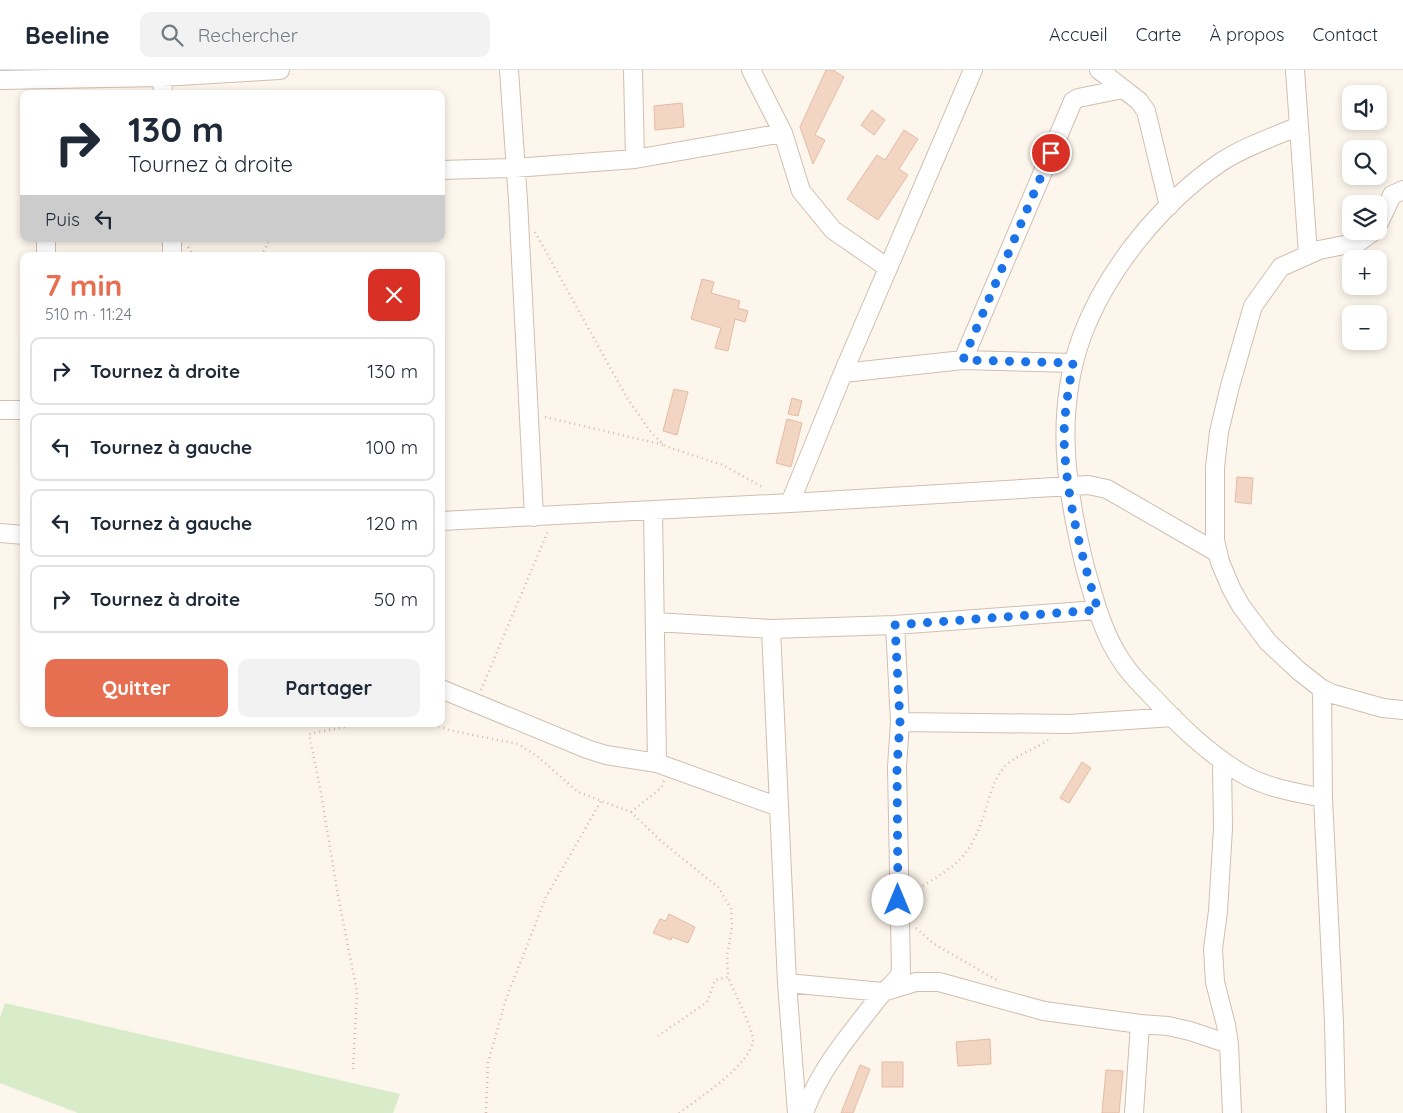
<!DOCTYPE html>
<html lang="fr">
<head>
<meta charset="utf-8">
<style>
	:root { --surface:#fff; --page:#f2f2f3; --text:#1f2937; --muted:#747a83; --line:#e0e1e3; --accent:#e76f51 }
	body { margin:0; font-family:Quicksand,sans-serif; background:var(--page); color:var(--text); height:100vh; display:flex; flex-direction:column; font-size:19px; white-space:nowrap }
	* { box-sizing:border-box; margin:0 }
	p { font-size:16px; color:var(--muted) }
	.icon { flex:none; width:28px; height:28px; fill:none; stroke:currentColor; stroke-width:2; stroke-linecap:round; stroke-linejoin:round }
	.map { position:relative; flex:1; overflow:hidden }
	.side { position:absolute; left:20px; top:182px; width:425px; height:475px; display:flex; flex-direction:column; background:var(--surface); border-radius:10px; box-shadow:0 2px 8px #0003 }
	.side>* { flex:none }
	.hud { position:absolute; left:20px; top:20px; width:425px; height:152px; border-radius:10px; box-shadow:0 2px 8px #0003; background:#fff; color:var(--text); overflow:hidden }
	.tools { position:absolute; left:1342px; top:15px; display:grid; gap:10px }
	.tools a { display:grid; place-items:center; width:45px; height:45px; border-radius:10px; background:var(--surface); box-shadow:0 2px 8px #0003; font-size:25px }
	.pin { position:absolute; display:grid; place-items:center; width:42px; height:42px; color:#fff; margin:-21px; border:2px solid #fff; border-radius:50%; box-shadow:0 1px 5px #0007 }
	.me { position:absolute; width:55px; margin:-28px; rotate:0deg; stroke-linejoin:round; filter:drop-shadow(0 0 4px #0008) }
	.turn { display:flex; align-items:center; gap:18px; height:105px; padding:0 25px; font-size:22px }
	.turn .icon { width:65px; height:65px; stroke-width:2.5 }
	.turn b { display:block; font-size:35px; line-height:42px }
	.then { display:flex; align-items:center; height:48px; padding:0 25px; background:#0003; gap:10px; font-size:19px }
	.round { display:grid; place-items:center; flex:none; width:52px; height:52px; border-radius:10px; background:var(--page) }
	.overview { display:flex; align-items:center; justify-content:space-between; height:85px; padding:0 25px }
	h1 { font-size:30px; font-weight:700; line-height:38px; color:var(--accent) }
	.primary-button { display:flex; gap:10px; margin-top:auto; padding:10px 25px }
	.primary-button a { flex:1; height:58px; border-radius:10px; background:var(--accent); color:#fff; font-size:20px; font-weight:700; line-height:58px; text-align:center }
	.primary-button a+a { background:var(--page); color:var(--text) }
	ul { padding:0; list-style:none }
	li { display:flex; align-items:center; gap:15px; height:68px; margin:0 10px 8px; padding:0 15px; border:2px solid var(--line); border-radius:10px }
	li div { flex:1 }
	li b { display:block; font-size:19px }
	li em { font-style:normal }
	header { display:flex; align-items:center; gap:30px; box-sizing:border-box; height:70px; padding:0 25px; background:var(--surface); border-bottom:1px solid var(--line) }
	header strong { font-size:24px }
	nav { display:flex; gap:28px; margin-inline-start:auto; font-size:18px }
	.search { width:350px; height:45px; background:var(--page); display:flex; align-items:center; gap:12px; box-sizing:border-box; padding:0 18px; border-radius:10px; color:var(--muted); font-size:19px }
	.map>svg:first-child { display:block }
	.green { fill:#d8ecc9 }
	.building { fill:#f3d5c3; stroke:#e6bba3 }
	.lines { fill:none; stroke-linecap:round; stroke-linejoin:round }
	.minor-casing { stroke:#d1beb0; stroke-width:20 }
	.path { stroke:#d9b8a5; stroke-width:2.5; stroke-dasharray:1 4; stroke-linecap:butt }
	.minor { stroke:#fff; stroke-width:18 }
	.route { stroke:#1a73e8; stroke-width:9; stroke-dasharray:0 16.2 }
</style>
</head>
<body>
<header>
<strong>Beeline</strong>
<div class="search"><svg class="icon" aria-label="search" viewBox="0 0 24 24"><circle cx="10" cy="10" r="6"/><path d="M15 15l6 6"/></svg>Rechercher</div>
<nav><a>Accueil</a><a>Carte</a><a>À propos</a><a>Contact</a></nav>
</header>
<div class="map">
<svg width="1403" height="1043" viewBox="0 0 1403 1043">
	<rect width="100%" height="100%" fill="#fdf6ec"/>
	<path class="green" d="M 5,933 L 400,1024 L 393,1043 L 78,1043 L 0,1013 L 0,947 Z"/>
	<path class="building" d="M 826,0 L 833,0 L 844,7 L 815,65 L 825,70 L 813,94 L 800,57 Z
		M 682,33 L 684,57 L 655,60 L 654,36 Z
		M 872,40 L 885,50 L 874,65 L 861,55 Z
		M 904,60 L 918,69 L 899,99 L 908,105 L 878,150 L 847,129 L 877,85 L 885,90 Z
		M 702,209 L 714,212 L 711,223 L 740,231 L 738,238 L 748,241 L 745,252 L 735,249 L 728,281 L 715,278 L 721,258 L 691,249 Z
		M 674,319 L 688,322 L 677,365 L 663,361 Z
		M 792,328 L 802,331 L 798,346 L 788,344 Z
		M 787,349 L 802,353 L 791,397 L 776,393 Z
		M 1237,407 L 1253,408 L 1251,434 L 1235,432 Z
		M 1082,692 L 1091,698 L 1069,733 L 1060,728 Z
		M 669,844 L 695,857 L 688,873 L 672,867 L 671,870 L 653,863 L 660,849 L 666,851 Z
		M 990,969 L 991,994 L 958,996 L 956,972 Z
		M 882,992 L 903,992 L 903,1017 L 882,1017 Z
		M 860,995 L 870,999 L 853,1043 L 841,1043 Z
		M 1106,1000 L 1123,1001 L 1119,1043 L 1102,1043 Z"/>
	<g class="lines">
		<defs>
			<path id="minor" d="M 509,0 L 518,130 L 534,447
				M 633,0 L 635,89
				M 751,0 L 783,63 L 801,121 L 833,160 L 888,198
				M 1099,0 L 1139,31 L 1146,41 L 1169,136
				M 1295,0 L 1308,184
				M 162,7 L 163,24
				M 0,10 L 162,7 L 280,0
				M 1299,56 C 1273,67 1244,77 1221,92 C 1162,132 1107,199 1082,266 C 1054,343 1066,420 1085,497 C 1094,529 1103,565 1123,593 C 1130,604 1140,614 1149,623 C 1177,653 1206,682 1241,703 C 1266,718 1295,722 1323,728
				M 441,100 L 514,98 L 635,89 L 783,63
				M 1379,153 L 1392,125 L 1403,120
				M 1374,161 L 1359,172 L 1319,180 L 1281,197 L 1253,236 L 1230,316 L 1219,362 L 1215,397 L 1215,470 L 1220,492 L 1231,518 L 1241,536 L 1268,572 L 1299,601 L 1322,619 L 1333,624 L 1383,638 L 1403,640
				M 46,169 L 46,186
				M 172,169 L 172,186
				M 963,290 L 1073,31 L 1078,28 L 1123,19
				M 843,303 L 963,290 L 1073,293
				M 0,340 L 24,340
				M 790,433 L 843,303 L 973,0
				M 653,440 L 657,693
				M 441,451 L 790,433 L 1088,415 L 1107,419 L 1218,483
				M 0,463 L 24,465
				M 655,552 L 771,559 L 895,555 L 1097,540
				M 771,559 L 787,913 L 797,1043
				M 441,619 L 587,679 L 606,685 L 657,693 L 779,737
				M 1322,619 L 1323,728 L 1334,952 L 1336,1043
				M 900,652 L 1069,654 L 1173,647
				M 1222,691 L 1223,758 L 1218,841 L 1213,879 L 1215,912 L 1226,955 L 1229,974 L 1232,1043
				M 787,913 L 883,922 L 916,912 L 939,912 L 1044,941 L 1140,954 L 1168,956 L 1190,961 L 1229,974
				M 804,1043 C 819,1000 851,963 879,927 C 886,918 896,914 901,902 L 897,697 L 900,652 L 895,555
				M 1134,1043 L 1140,954"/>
		</defs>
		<use href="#minor" class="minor-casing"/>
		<path class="path" d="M 535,162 L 627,328 L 650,361 L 665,376 L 723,395 L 764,418
			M 188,177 L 194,186
			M 261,186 L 270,169
			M 545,347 L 664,375
			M 481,620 L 548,461
			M 434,654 L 449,660 L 518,674 L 537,686 L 578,722 L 631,742 L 661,771 L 719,818 L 731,839 L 732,857 L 727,886 L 728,907 L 715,910 L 707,932 L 658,966
			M 631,742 L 661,718 L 664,711
			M 914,821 C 955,796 970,790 985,741 C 990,727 993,710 1003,699 C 1014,685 1034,680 1048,670
			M 916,858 L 934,874 L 1000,912
			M 353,999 L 357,922 L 337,820 L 320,717 L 309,664 L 358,654
			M 486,1043 L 488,993 L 506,929 L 546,827 L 601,731
			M 679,1043 C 698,1029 750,995 753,971 C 754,960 733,920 728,907"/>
		<use href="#minor" class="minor"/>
	</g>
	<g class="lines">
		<path class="route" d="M 898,830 L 897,697 L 900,652 L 895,555 L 1098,540 C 1081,484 1066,427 1064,368 C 1064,343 1069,317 1073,293 L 963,290 L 1051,83"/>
	</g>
</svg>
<div class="tools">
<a><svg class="icon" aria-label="sound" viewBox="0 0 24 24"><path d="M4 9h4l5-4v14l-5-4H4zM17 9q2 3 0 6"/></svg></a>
<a><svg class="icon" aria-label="search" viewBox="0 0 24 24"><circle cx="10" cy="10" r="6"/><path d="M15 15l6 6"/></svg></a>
<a><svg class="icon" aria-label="layers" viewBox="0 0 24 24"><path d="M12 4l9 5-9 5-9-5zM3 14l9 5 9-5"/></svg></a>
<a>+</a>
<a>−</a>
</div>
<div class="pin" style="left:1051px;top:83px;background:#d93025"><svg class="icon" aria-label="arrive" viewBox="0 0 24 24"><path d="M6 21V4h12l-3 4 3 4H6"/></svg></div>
<svg class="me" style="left:898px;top:830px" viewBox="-20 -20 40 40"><circle r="19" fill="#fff"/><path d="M0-13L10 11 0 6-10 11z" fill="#1a73e8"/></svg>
<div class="hud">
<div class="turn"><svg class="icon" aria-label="right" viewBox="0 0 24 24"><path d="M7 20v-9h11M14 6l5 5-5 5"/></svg><div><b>130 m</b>Tournez à droite</div></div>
<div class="then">Puis<svg class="icon" aria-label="left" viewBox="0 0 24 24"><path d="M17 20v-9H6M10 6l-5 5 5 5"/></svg></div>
</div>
<section class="side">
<div class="overview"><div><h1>7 min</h1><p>510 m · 11:24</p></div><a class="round" style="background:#d93025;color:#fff"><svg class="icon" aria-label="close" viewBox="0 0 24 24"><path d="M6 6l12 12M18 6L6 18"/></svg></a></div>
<ul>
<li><svg class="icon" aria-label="right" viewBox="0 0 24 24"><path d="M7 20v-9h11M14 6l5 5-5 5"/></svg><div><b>Tournez à droite</b></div><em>130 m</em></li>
<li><svg class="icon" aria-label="left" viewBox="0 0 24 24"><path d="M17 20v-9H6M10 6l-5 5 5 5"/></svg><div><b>Tournez à gauche</b></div><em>100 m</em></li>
<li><svg class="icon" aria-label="left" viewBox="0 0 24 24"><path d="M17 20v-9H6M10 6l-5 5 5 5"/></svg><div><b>Tournez à gauche</b></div><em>120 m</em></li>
<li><svg class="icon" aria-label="right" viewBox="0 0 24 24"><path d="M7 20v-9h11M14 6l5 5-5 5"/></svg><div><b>Tournez à droite</b></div><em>50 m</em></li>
</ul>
<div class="primary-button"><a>Quitter</a><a>Partager</a></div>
</section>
</div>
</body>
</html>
